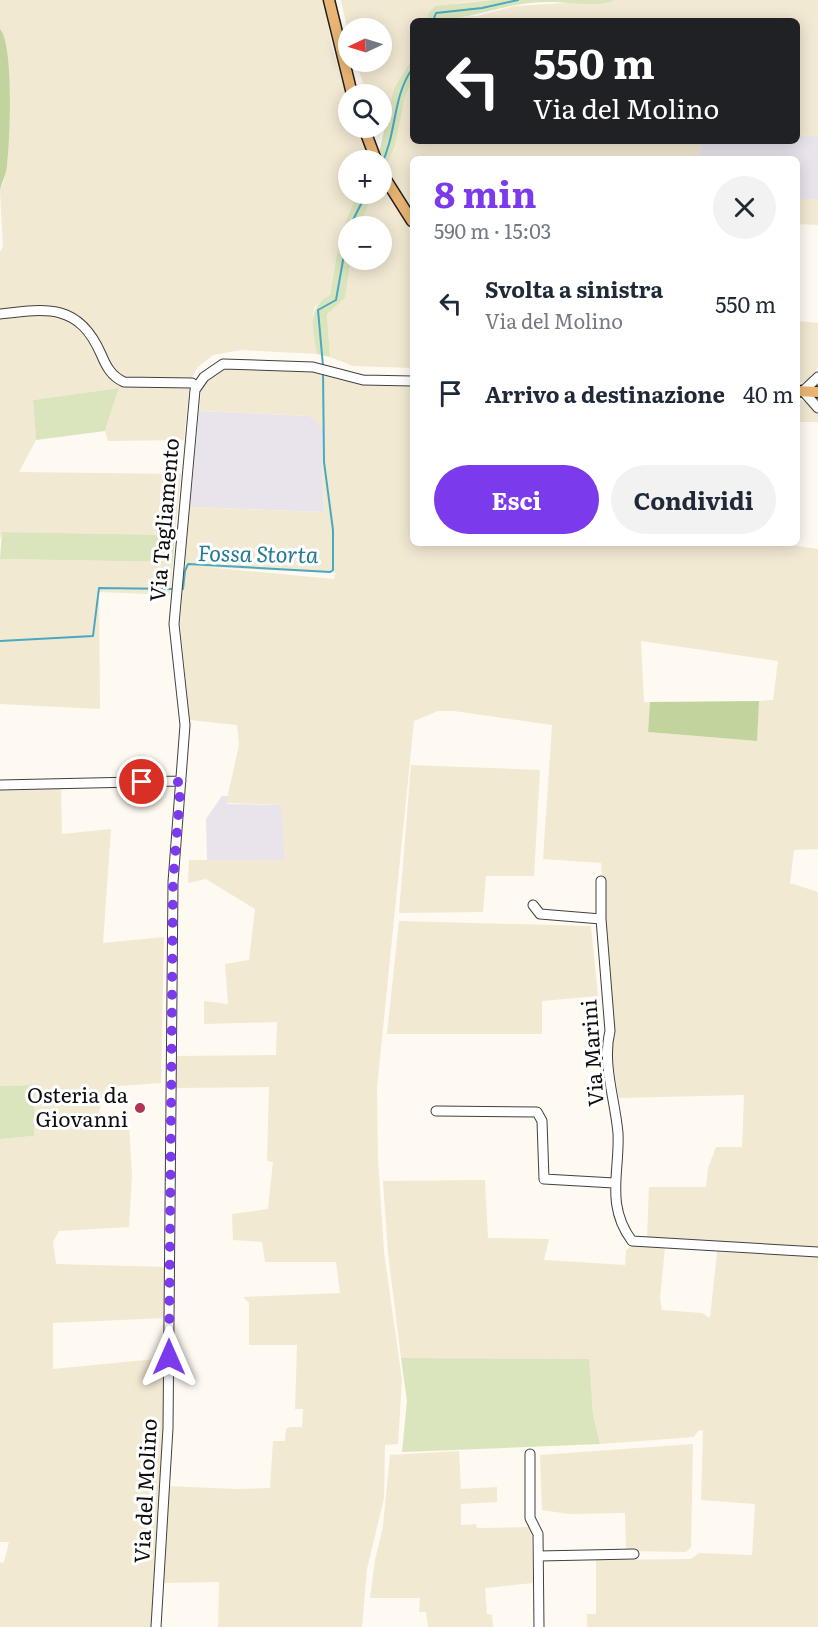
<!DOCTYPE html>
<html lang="it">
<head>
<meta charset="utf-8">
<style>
	:root { --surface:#fff; --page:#f2f2f3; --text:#1f2937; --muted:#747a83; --accent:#7c3aed }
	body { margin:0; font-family:Literata,serif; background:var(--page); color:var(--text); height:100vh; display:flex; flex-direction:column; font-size:22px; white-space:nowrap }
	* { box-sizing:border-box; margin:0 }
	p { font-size:20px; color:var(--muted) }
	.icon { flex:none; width:33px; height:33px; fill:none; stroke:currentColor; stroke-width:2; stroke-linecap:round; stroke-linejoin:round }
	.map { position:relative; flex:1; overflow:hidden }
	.side { position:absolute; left:410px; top:156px; width:390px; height:390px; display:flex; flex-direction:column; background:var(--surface); border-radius:9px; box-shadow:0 3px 15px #0003 }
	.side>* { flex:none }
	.banner { position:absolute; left:410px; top:18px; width:390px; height:126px; border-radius:9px; box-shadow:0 3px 15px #0003; background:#202124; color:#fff; overflow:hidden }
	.needle { width:39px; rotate:266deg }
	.tools { position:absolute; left:338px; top:18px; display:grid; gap:12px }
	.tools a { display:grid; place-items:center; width:54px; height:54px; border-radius:50%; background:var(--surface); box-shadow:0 3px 15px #0003; font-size:30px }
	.pin { position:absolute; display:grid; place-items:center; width:51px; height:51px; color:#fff; margin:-26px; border:3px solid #fff; border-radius:50%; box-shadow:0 2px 6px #0007 }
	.me { position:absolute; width:66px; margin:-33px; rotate:0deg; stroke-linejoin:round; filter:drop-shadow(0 0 4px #0008) }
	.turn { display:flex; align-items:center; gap:21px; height:126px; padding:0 24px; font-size:27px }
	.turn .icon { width:78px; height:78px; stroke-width:2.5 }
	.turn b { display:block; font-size:42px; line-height:51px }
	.round { display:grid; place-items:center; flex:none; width:63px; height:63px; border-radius:32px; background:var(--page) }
	.head { display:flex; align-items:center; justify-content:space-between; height:102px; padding:0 24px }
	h1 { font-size:36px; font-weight:700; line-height:45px; color:var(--accent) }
	.button { display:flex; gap:12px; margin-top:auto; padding:12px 24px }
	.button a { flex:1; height:69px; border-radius:36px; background:var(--accent); color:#fff; font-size:24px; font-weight:700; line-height:69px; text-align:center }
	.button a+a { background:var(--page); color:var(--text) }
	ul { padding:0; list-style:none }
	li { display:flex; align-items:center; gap:18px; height:90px; padding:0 24px }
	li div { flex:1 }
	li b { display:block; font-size:22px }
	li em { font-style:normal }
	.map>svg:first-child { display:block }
	.industrial { fill:#e9e4ec }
	.farmland { fill:#f2e9d3; fill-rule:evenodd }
	.green { fill:#dae5bd }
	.forest { fill:#c2d49e }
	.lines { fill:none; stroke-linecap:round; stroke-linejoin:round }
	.stream { stroke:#49a9c0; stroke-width:2 }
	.minor-casing { stroke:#414141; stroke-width:11 }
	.major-casing { stroke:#1f1f1f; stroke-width:13 }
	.minor { stroke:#fff; stroke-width:9 }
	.major { stroke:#ebb674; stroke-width:10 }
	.route { stroke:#7c3aed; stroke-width:10; stroke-dasharray:0 18 }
	.poi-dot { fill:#b13453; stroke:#fff; stroke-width:2 }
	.labels { text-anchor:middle; stroke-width:6; stroke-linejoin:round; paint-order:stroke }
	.street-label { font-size:21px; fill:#0e0e0e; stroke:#fff }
	.poi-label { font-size:21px; fill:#0e0e0e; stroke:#fff; text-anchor:end }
	.water-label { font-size:22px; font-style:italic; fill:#237a94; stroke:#fff }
</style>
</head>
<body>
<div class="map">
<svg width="818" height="1627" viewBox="0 0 818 1627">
	<rect width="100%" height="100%" fill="#fef9f1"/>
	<path class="industrial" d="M 797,136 L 818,136 L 818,199 L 797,199 L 796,159 L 698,159 L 701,141 L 796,141 Z
		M 199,411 L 310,416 L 326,430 L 322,454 L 324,512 L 190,507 Z
		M 222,796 L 228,796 L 227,804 L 282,805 L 285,860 L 207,860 L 206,819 Z"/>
	<path class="farmland" d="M 0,0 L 324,0 L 331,43 L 348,101 L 348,128 L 358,128 L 373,160 L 348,160 L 348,194 L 357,194 L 340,235 L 330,295 L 315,307 L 313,315 L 317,354 L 241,350 L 213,355 L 198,367 L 190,381 L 184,440 L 108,441 L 105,431 L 119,388 L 33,400 L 36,440 L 19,472 L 181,474 L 175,535 L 3,532 L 0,539 L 0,252 L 3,246 L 0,192 L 7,168 L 9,70 L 0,29 Z
		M 341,0 L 493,0 L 458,3 L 428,14 L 427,21 L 412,21 L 412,59 L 394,88 L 389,111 L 381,111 L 381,94 L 367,94 L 356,62 L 381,62 L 381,28 L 348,28 L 348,32 Z
		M 615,0 L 818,0 L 818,136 L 797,136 L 796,21 L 442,21 L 448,17 L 477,16 L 515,6 Z
		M 412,81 L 412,141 L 701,141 L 698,159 L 412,159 L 412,368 L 353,366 L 330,357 L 327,313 L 345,298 L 351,260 L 381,260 L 381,226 L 359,226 L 373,194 L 381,194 L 381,177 L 395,146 L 405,97 Z
		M 796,199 L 818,199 L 818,225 L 797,224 Z
		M 796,321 L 818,323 L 818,367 L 812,377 L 801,383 L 797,383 Z
		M 219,366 L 316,366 L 350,378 L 412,381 L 412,543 L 778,543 L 818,549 L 818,849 L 794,850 L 790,883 L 818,892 L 818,1247 L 647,1237 L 649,1187 L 706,1187 L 708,1168 L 716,1147 L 742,1147 L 744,1095 L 619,1098 L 612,1059 L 601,863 L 543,859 L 552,725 L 454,711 L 438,711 L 414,721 L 377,1088 L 378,1159 L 384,1252 L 402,1380 L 398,1444 L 385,1445 L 384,1498 L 367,1569 L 362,1627 L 218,1627 L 219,1582 L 161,1583 L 168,1486 L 236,1489 L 270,1488 L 273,1441 L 285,1441 L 286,1429 L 290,1427 L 302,1427 L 303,1409 L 295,1409 L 297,1345 L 249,1345 L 249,1303 L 243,1297 L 340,1293 L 336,1262 L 265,1262 L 262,1242 L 233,1240 L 232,1214 L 268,1209 L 273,1162 L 267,1161 L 269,1087 L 173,1088 L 173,1056 L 276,1055 L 277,1022 L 204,1024 L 204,1001 L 228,1004 L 225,964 L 249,960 L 255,909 L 206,879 L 188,883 L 189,860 L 285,860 L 281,805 L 226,803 L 239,745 L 237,725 L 190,720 L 180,623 L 190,507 L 324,512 L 322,454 L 326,430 L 310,416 L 199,411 L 202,385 ZM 205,567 L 336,573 L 334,579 ZM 641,641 L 778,661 L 773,700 L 759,701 L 756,741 L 648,732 L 650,702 L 644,702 Z
		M 797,398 L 813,406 L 818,414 L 818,422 L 797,422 Z
		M 0,559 L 173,562 L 170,595 L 99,592 L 100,709 L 0,704 Z
		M 411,765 L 540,770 L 534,876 L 486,876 L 483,912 L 399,913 Z
		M 61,785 L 62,834 L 111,829 L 103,943 L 164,937 L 161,1083 L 106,1087 L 95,1127 L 129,1123 L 132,1176 L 129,1227 L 59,1231 L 53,1242 L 56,1264 L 167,1267 L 165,1318 L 53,1323 L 53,1369 L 166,1358 L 164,1481 L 153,1627 L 0,1627 L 0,1563 L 4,1562 L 9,1542 L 0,1542 L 0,1139 L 34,1136 L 35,1085 L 0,1086 L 0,788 Z
		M 399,921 L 591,926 L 598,996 L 542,1001 L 542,1034 L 387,1034 Z
		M 485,1180 L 488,1238 L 549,1239 L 544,1260 L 625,1265 L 626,1250 L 633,1244 L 665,1247 L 660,1299 L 662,1310 L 702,1313 L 710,1318 L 717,1252 L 818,1257 L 818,1627 L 587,1627 L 587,1614 L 596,1614 L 596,1560 L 691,1559 L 699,1553 L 752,1555 L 755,1504 L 701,1500 L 703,1430 L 698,1431 L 694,1437 L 600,1444 L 593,1415 L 588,1359 L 401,1358 L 388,1253 L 383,1181 Z
		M 693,1444 L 691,1547 L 686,1552 L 626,1551 L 625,1513 L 569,1514 L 542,1510 L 540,1455 Z
		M 459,1451 L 461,1489 L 497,1487 L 497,1502 L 461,1504 L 461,1525 L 476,1524 L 477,1528 L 531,1527 L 533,1583 L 485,1588 L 487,1614 L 492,1615 L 493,1627 L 428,1627 L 426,1612 L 419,1612 L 420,1598 L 370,1598 L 375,1560 L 383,1526 L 390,1455 Z"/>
	<path class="green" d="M 493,0 L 615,0 C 597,8 570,2 550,2 C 508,1 468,21 427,21 L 428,14 L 435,6 Z
		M 412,59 L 412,81 L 405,97 L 395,146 L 381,177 L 379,153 L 394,88 Z
		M 357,194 L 373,194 L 359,226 L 348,226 L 348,260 L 351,260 L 345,298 L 327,314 L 330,357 L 317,354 C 313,331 306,308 330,295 L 340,235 Z
		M 119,388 L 105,431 L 36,440 L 33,400 Z
		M 2,532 L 175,535 L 173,562 L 0,559 Z
		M 35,1085 L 34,1136 L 0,1139 L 0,1086 Z
		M 401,1358 L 589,1359 L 593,1415 L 600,1444 L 402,1452 L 407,1401 Z"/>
	<path class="forest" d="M 0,29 C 14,45 10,140 7,165 C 7,174 1,182 0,192 Z
		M 759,701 L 757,741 L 648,732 L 650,702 Z"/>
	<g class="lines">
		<path class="stream" d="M 433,21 L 436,13 L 482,8 L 518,0
			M 381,165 C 397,134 392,98 412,69
			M 350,226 L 366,194
			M 323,366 L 318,310 L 336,300 L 348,232
			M 179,589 L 183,589 L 185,571 L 188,564 L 330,572 L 333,570 L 333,530 L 324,462 L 323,372
			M 0,641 L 93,636 L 99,588 L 173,589"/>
		<defs>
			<path id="minor" d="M 0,314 C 49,308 79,304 101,354 C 106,366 111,376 124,382 L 192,383 L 197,387
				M 818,377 L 803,391 L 818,408
				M 0,785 L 181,781
				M 601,881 L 601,919 L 610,1031 C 602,1064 615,1099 618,1133 C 620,1171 605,1205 632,1241 L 818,1252
				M 533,905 L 540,914 L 601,919
				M 436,1111 L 537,1112 L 542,1121 L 544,1179 L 614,1183
				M 530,1454 L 530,1518 L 538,1534 L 539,1627
				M 539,1556 L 634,1554
				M 156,1627 L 168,1428 L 173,882 L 185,725 L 174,624 L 195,390 L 204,377 L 223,364 L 313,367 L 363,380 L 412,381"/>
			<path id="major" d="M 329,0 L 352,94
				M 364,128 L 376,160
				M 381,172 L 412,221
				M 796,391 L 818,392"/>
		</defs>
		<use href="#minor" class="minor-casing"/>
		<use href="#major" class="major-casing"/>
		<use href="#minor" class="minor"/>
		<use href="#major" class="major"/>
	</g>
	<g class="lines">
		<path class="route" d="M 142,782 L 181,782 L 173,882 L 169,1357"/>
	</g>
	<circle class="poi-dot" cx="140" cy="1108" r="6"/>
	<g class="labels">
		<g class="street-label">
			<text transform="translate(165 520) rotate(-85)" y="7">Via Tagliamento</text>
			<text transform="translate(593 1053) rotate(-94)" y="7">Via Marini</text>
			<text transform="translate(146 1491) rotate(-87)" y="7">Via del Molino</text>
		</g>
		<g class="poi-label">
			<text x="128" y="1103">Osteria da<tspan x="128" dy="24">Giovanni</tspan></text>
		</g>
		<g class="water-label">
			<text transform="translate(258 554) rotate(1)" y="8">Fossa Storta</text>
		</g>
	</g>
</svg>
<div class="tools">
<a><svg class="needle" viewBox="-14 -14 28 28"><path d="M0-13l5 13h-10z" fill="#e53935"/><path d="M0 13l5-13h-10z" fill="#747a83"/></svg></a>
<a><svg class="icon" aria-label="search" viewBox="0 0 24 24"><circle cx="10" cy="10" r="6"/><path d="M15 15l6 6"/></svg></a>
<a>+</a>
<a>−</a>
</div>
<div class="pin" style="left:142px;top:782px;background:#d93025"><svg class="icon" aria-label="arrive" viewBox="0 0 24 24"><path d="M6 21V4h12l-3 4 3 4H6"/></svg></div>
<svg class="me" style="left:169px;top:1357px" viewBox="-20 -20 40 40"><path d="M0-17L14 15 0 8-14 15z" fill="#7c3aed" stroke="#fff" stroke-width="4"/></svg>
<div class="banner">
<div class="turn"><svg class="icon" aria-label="left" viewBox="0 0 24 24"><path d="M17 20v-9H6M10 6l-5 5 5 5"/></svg><div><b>550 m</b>Via del Molino</div></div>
</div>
<section class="side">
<div class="head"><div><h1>8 min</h1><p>590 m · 15:03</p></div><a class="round"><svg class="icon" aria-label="close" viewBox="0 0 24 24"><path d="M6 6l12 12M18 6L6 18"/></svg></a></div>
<ul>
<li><svg class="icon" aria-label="left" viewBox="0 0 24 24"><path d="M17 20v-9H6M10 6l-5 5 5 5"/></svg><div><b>Svolta a sinistra</b><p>Via del Molino</p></div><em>550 m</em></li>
<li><svg class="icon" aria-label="arrive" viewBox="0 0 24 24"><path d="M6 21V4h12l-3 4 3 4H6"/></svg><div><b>Arrivo a destinazione</b></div><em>40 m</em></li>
</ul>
<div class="button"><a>Esci</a><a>Condividi</a></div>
</section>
</div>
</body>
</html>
